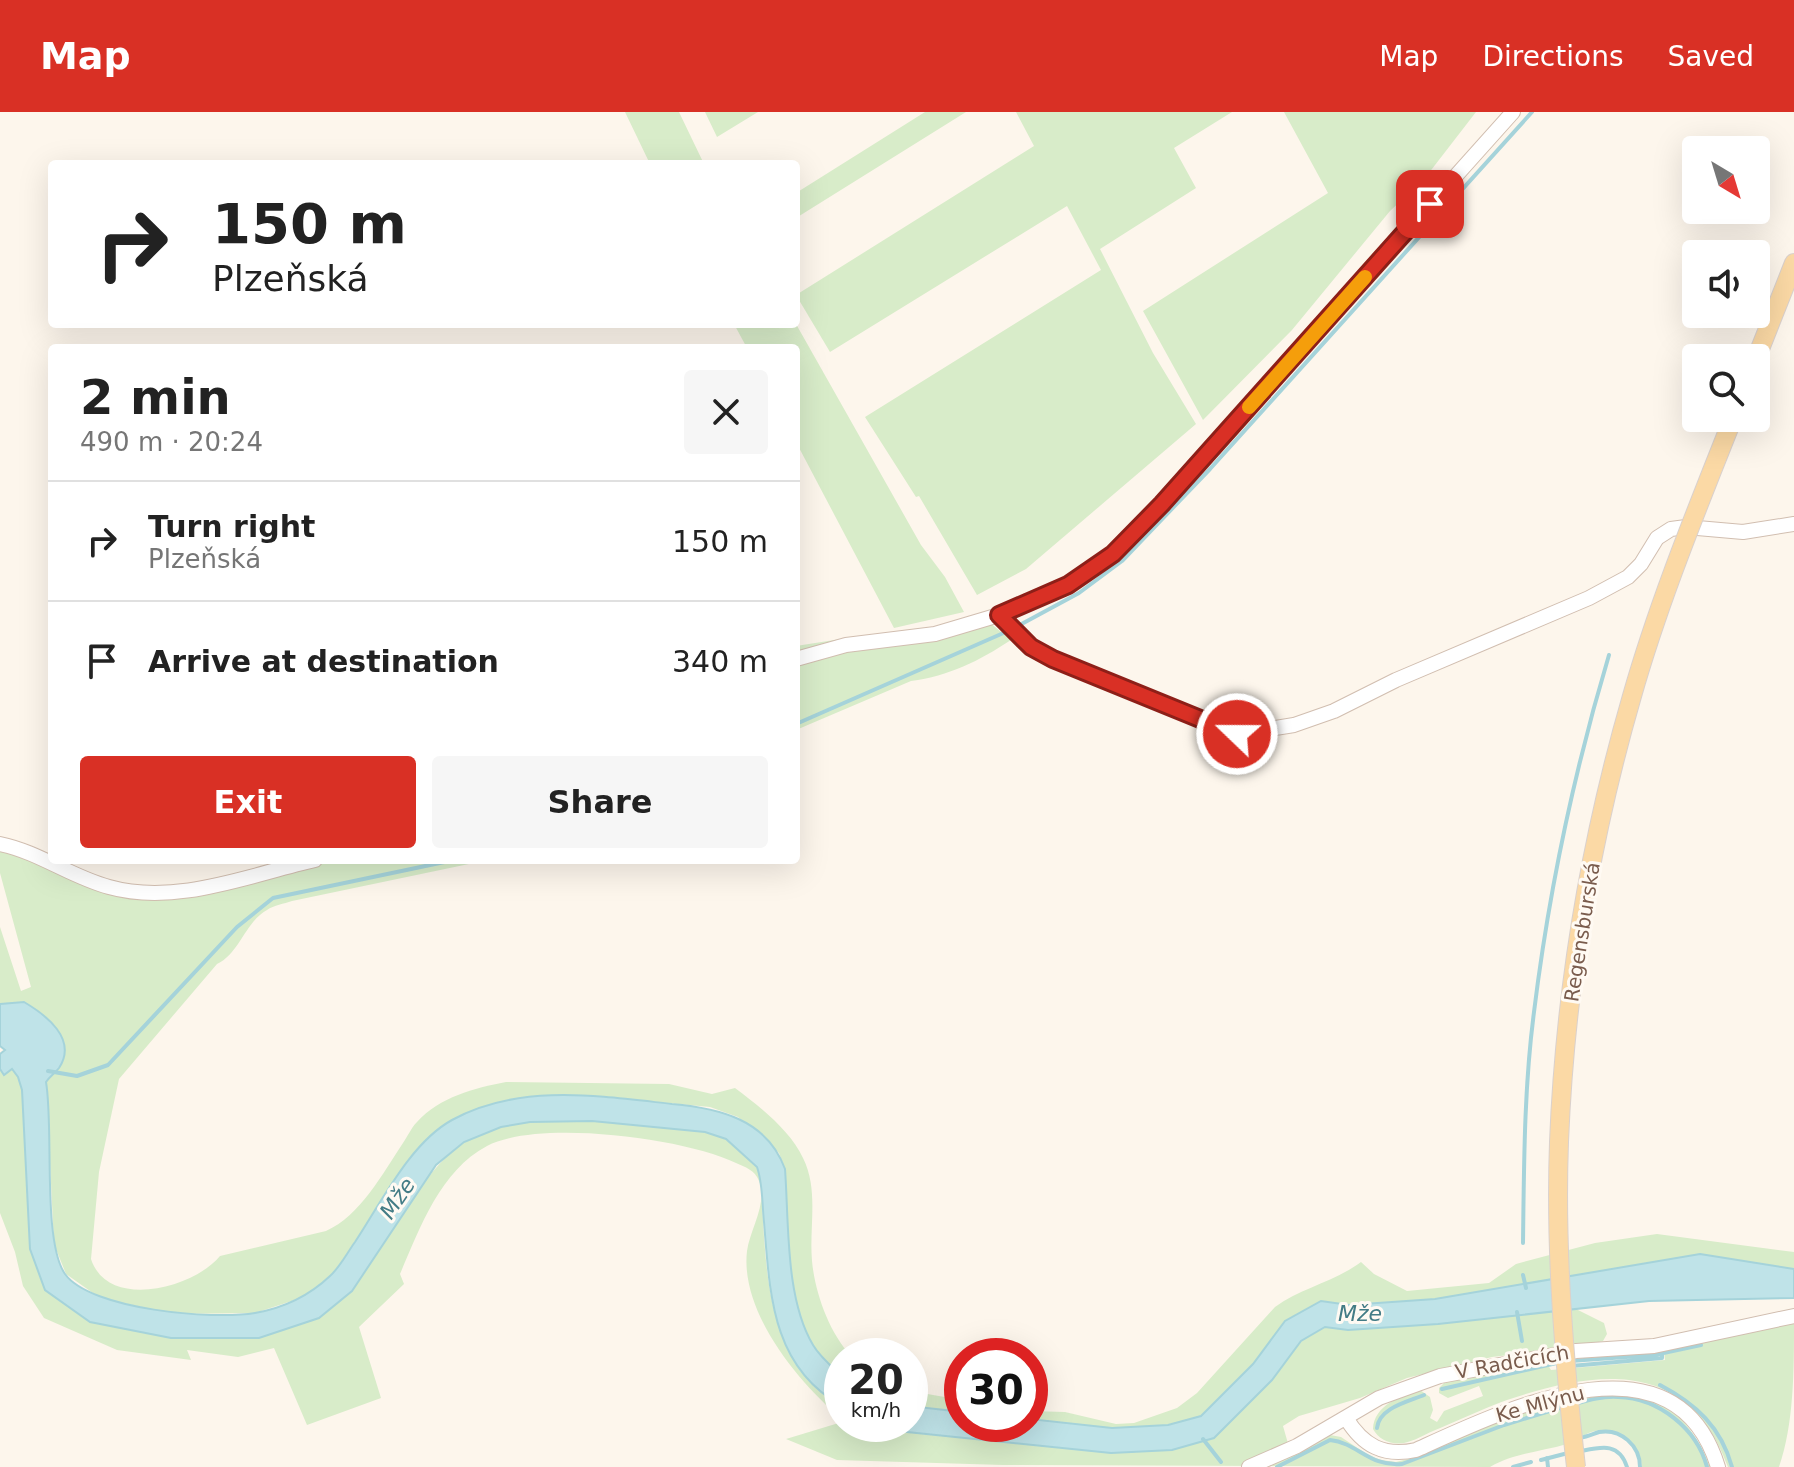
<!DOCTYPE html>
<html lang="en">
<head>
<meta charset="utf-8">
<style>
	:root { --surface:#fff; --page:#f6f6f6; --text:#222; --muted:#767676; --line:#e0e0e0; --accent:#d93025 }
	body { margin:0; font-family:"DejaVu Sans",sans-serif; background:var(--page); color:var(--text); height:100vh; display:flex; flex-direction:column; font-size:30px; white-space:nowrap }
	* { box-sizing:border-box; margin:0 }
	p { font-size:26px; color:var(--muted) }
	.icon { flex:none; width:44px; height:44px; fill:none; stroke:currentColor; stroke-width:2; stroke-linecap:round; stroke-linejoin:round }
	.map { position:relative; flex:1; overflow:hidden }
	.panel { position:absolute; left:48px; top:232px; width:752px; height:520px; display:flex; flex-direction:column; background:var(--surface); border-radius:8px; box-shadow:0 8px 32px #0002 }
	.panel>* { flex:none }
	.guide { position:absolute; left:48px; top:48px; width:752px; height:168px; border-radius:8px; box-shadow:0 8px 32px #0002; background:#fff; color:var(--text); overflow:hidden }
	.needle { width:52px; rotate:142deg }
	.fabs { position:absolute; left:1682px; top:24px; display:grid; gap:16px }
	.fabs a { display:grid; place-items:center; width:88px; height:88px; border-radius:8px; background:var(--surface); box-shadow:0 8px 32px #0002; font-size:40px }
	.speed { position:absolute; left:824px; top:1226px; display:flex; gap:16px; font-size:40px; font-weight:700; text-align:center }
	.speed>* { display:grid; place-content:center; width:104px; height:104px; border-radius:50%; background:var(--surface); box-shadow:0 8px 32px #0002; line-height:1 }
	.speed small { font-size:20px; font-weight:400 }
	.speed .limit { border:12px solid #d22; background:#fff; color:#111 }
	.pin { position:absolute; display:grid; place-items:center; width:68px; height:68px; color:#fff; margin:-34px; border-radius:16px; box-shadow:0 4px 12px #0006 }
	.me { position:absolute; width:88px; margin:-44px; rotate:292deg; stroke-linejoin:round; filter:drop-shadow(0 0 6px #0008) }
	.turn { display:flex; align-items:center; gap:28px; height:168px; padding:0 32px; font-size:36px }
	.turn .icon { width:104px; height:104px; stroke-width:2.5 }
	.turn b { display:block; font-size:56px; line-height:68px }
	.round { display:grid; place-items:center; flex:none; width:84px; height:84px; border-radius:8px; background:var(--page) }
	.head { display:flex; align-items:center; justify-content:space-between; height:136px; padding:0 32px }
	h1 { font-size:48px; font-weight:600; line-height:60px }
	.button { display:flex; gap:16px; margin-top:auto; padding:16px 32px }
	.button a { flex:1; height:92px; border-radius:8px; background:var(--accent); color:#fff; font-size:32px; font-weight:600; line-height:92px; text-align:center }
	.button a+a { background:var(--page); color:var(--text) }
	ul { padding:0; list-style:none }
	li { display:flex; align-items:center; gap:24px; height:120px; padding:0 32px; border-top:2px solid var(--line) }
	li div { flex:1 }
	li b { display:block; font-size:30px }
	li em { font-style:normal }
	header { display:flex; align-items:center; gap:48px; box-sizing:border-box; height:112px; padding:0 40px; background:var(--accent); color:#fff }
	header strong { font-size:38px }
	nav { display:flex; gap:44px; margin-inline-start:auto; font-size:28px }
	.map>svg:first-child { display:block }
	.green { fill:#d8ecc9 }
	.water { fill:#bfe3e8; stroke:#a5d3da; stroke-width:2 }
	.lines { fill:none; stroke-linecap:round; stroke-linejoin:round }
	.stream { stroke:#a5d3da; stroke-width:4 }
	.minor-casing { stroke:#d1beb0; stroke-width:16 }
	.major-casing { stroke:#dad1cd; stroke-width:20 }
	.minor { stroke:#fff; stroke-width:14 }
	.major { stroke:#fbd9a5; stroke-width:18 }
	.major-bridge-casing { stroke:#dad1cd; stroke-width:20; stroke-linecap:butt }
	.major-bridge { stroke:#fbd9a5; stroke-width:18 }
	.route-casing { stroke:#8d1f18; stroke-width:20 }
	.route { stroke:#d93025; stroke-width:14 }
	.slow { stroke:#f59e0b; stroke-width:14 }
	.labels { text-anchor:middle; stroke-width:6; stroke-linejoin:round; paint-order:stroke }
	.street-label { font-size:20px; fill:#7a5c4d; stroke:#fffaf3 }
	.water-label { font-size:22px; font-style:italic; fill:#437c86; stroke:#fffaf3 }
</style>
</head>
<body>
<header>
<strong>Map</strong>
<nav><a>Map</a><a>Directions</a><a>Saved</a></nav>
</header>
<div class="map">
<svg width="1794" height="1355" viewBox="0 0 1794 1355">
	<rect width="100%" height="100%" fill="#fdf6ec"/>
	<path class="green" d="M 625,0 L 679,0 L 704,52 L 650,52 Z
		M 705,0 L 758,0 L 717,25 Z
		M 925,0 L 966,0 L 796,106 L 796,81 Z
		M 1016,0 L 1232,0 L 1174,36 L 1196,76 L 1100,137 L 1153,241 L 1196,312 L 1026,457 L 977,483 L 919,384 L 916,385 L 865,305 L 1101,158 L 1067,94 L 830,240 L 796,183 L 1034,34 Z
		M 1284,0 L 1476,0 L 1425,66 L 1390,99 L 1292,218 L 1203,308 L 1143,199 L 1328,81 Z
		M 734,212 L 796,212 L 921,433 L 945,465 L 964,500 L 894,516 L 796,330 L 796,236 L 747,236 Z
		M 990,511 L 1011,528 C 979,549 949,564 911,569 L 796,618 L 796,534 L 847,526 Z
		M 0,728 L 91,764 L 130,775 L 184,773 L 296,748 L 488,748 L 292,789 C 284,792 274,793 267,798 C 245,810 240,841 217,852 L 119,967 L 99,1060 L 91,1147 C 108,1199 194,1176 220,1144 L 326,1119 C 360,1104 383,1061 403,1031 C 408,1024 411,1016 417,1010 C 440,985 474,976 506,970 L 669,972 L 712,982 L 735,976 C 759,994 790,1018 803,1046 C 819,1078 809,1114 812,1149 C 815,1181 829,1220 851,1244 L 842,1244 L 842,1264 C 831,1254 820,1245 813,1233 C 785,1186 789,1110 785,1057 L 779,1041 L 738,1005 L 710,995 L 593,984 L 527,985 L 418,1036 L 333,1162 L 307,1184 L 255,1201 L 174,1202 L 100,1186 L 66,1162 L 54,1132 L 46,970 L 59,955 L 59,919 C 38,896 31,890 0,892 L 0,815 L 21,879 L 31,875 L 0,761 Z
		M 0,957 L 4,963 L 12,957 L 18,965 L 22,978 L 30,1136 L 45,1178 L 171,1226 L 352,1179 C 378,1140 427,1052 465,1030 C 484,1019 507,1012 528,1010 C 568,1005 610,1010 650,1014 C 667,1016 686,1016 704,1020 C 725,1024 752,1041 760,1062 C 767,1143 759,1249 842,1294 L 842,1307 C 798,1270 740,1200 747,1139 C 750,1117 768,1091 759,1069 C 755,1058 745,1055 736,1051 C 684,1026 538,1007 487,1034 C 440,1059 420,1116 400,1162 L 404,1172 L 359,1215 L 381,1286 L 307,1313 L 274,1236 L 238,1245 L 187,1238 L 191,1248 L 117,1238 L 44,1206 L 23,1174 L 15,1140 L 0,1101 Z
		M 1657,1122 L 1794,1140 L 1794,1157 L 1700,1142 L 1435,1187 L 1349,1193 L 1321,1189 L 1285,1209 L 1253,1252 L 1201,1304 L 1168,1313 L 1112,1316 L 1030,1307 L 1030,1299 L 1065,1300 L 1116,1312 L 1134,1311 L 1177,1296 L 1197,1281 L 1275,1195 C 1301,1176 1334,1170 1361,1150 L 1374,1162 L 1407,1179 L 1489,1171 L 1516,1152 L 1595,1131 Z
		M 1576,1197 L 1604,1211 L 1607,1222 L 1603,1229 L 1583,1234 L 1492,1245 L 1407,1266 L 1360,1286 L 1299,1304 L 1283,1314 L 1291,1342 L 1330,1323 L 1341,1325 L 1368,1343 L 1381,1348 L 1396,1350 L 1412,1346 C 1476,1318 1607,1251 1673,1300 C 1691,1314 1701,1334 1710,1355 L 1642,1355 C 1640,1331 1620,1314 1595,1319 C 1585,1321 1576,1329 1567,1332 C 1540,1340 1514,1341 1490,1355 L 1003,1353 L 837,1348 L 786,1327 L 842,1310 L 883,1312 L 907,1320 L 1172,1338 L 1272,1268 L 1301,1229 L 1326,1215 L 1348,1218 L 1438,1212 Z
		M 1794,1211 C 1794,1258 1794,1312 1779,1355 L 1728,1355 C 1689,1247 1599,1257 1507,1288 C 1482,1297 1457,1309 1433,1319 C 1424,1323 1414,1329 1404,1331 C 1391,1333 1379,1328 1373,1317 C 1374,1293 1401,1284 1420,1278 L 1430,1285 L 1433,1298 L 1430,1306 L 1437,1310 L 1444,1299 L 1483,1284 L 1479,1274 L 1448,1286 L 1439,1281 L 1439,1276 L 1444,1271 L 1454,1267 L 1546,1250 L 1551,1258 L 1665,1248 L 1664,1239 Z
		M 910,1279 L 962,1288 L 962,1300 L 910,1294 Z"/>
	<path class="water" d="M 24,890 C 46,903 78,927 59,956 C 55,961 50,964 46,970 C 54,1015 42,1129 65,1162 C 91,1198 213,1208 255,1201 C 283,1196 310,1183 330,1164 C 340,1155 347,1141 355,1130 C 381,1091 410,1031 452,1008 C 519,971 600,984 672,992 C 718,996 767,1007 785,1057 C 789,1110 785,1186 813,1233 C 820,1245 831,1254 842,1264 L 842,1294 C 771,1255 770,1181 764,1110 C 762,1092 763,1072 757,1055 L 726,1027 L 705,1020 L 592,1009 L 530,1010 L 501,1015 L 464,1030 L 436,1053 L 352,1179 L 319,1206 L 259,1226 L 171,1226 L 90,1210 L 45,1178 L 30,1137 L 22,978 L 18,965 L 12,957 L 4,963 L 0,957 L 0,942 L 5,938 L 0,934 L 0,892 Z
		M 1700,1142 L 1794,1157 L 1794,1186 L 1649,1189 L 1438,1212 L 1348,1218 L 1325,1215 L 1301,1229 L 1272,1268 L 1214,1326 L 1172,1338 L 1111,1341 L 907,1320 L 883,1312 L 910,1312 L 910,1294 L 962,1300 L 962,1312 L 1030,1312 L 1030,1307 L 1112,1316 L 1168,1313 L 1201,1304 L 1253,1252 L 1285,1209 L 1321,1189 L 1349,1193 L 1435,1187 Z"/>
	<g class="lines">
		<path class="stream" d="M 1016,515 L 1079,481 L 1122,449 L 1210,357 L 1532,0
			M 796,612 L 1008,519
			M 48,959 L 77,964 L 108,953 L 237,815 L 273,786 L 454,748
			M 1523,1131 C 1524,1054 1524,976 1534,900 C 1549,778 1574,660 1609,543
			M 1523,1163 L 1526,1176
			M 1517,1200 L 1522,1229
			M 1570,1249 L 1654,1243 L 1701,1233
			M 1571,1254 L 1662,1246 L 1662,1242
			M 1660,1273 C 1696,1292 1721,1315 1732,1355
			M 1442,1277 L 1561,1250
			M 1575,1292 C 1589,1288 1603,1284 1618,1285 C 1659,1286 1697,1317 1707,1355
			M 1377,1316 C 1379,1296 1407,1290 1424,1283
			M 1580,1326 C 1587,1325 1593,1322 1599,1320 C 1621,1316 1640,1334 1640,1355
			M 1203,1327 L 1221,1350
			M 1581,1339 C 1601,1335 1619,1330 1627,1355
			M 1547,1346 L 1548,1355
			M 1541,1348 L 1568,1341
			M 1277,1355 L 1330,1328 C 1358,1331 1369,1355 1402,1352 L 1504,1313 L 1566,1294
			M 1513,1355 L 1531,1350"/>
		<defs>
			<path id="minor" d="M 999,503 L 1031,535 L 1053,547 L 1237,622 L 1294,613 L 1334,599 L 1396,568 L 1589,486 L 1628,465 L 1641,452 L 1657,426 L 1671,417 L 1686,415 L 1743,420 L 1794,412
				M 796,547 L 846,533 L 935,522 L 999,503 L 1068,473 L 1113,442 L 1162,392 L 1513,0
				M 0,732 C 39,740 71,765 109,775 C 176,794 249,763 315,748
				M 1346,1306 C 1363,1334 1384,1345 1416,1338 C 1504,1298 1675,1214 1718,1355
				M 1249,1355 L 1297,1334 L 1379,1286 L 1440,1264 L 1576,1239 L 1654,1234 L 1794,1204"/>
			<path id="major" d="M 1756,247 L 1794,151"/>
		</defs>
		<use href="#minor" class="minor-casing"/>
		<use href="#major" class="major-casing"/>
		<use href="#minor" class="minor"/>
		<use href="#major" class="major"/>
		<defs>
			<path id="major-bridge" d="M 1576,1355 C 1564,1247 1555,1138 1559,1030 C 1565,879 1590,729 1632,584 C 1659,489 1697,397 1733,306"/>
		</defs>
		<use href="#major-bridge" class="major-bridge-casing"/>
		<use href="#major-bridge" class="major-bridge"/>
	</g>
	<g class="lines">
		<defs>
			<path id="route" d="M 1237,622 L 1053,547 L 1031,535 L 999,503 L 1068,473 L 1113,442 L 1162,392 L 1430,92"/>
		</defs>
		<use href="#route" class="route-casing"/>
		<use href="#route" class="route"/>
		<path class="slow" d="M 1249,295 L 1365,165"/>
	</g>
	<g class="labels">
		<g class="street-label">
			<text transform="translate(1582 820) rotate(-81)" y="7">Regensburská</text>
			<text transform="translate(1512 1250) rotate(-10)" y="7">V Radčicích</text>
			<text transform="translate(1540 1292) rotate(-15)" y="7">Ke Mlýnu</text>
		</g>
		<g class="water-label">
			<text transform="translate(397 1086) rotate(-56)" y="8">Mže</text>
			<text x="1360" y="1209">Mže</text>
		</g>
	</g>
</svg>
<div class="fabs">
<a><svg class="needle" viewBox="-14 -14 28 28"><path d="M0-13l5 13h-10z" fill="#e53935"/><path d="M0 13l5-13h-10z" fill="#767676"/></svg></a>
<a><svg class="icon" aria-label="sound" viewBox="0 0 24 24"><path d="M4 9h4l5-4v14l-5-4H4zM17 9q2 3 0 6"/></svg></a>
<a><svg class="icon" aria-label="search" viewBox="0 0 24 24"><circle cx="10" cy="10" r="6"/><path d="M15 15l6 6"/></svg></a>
</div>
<div class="speed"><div>20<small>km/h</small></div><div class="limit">30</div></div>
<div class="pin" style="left:1430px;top:92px;background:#d93025"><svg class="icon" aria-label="arrive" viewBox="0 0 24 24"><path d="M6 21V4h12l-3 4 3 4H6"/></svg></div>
<svg class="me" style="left:1237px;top:622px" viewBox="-20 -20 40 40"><circle r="17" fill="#d93025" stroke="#fff" stroke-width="3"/><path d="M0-11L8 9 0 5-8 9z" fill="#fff"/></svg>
<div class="guide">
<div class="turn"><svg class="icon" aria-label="right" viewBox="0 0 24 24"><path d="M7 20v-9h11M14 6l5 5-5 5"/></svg><div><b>150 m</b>Plzeňská</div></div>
</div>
<section class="panel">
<div class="head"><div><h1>2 min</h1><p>490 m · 20:24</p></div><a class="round"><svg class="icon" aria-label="close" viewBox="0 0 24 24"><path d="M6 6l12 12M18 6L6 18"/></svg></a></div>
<ul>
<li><svg class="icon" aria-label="right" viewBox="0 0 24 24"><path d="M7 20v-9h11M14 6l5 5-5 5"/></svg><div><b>Turn right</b><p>Plzeňská</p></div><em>150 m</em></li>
<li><svg class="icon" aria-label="arrive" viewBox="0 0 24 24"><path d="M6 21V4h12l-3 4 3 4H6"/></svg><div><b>Arrive at destination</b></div><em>340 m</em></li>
</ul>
<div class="button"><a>Exit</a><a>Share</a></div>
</section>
</div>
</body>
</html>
